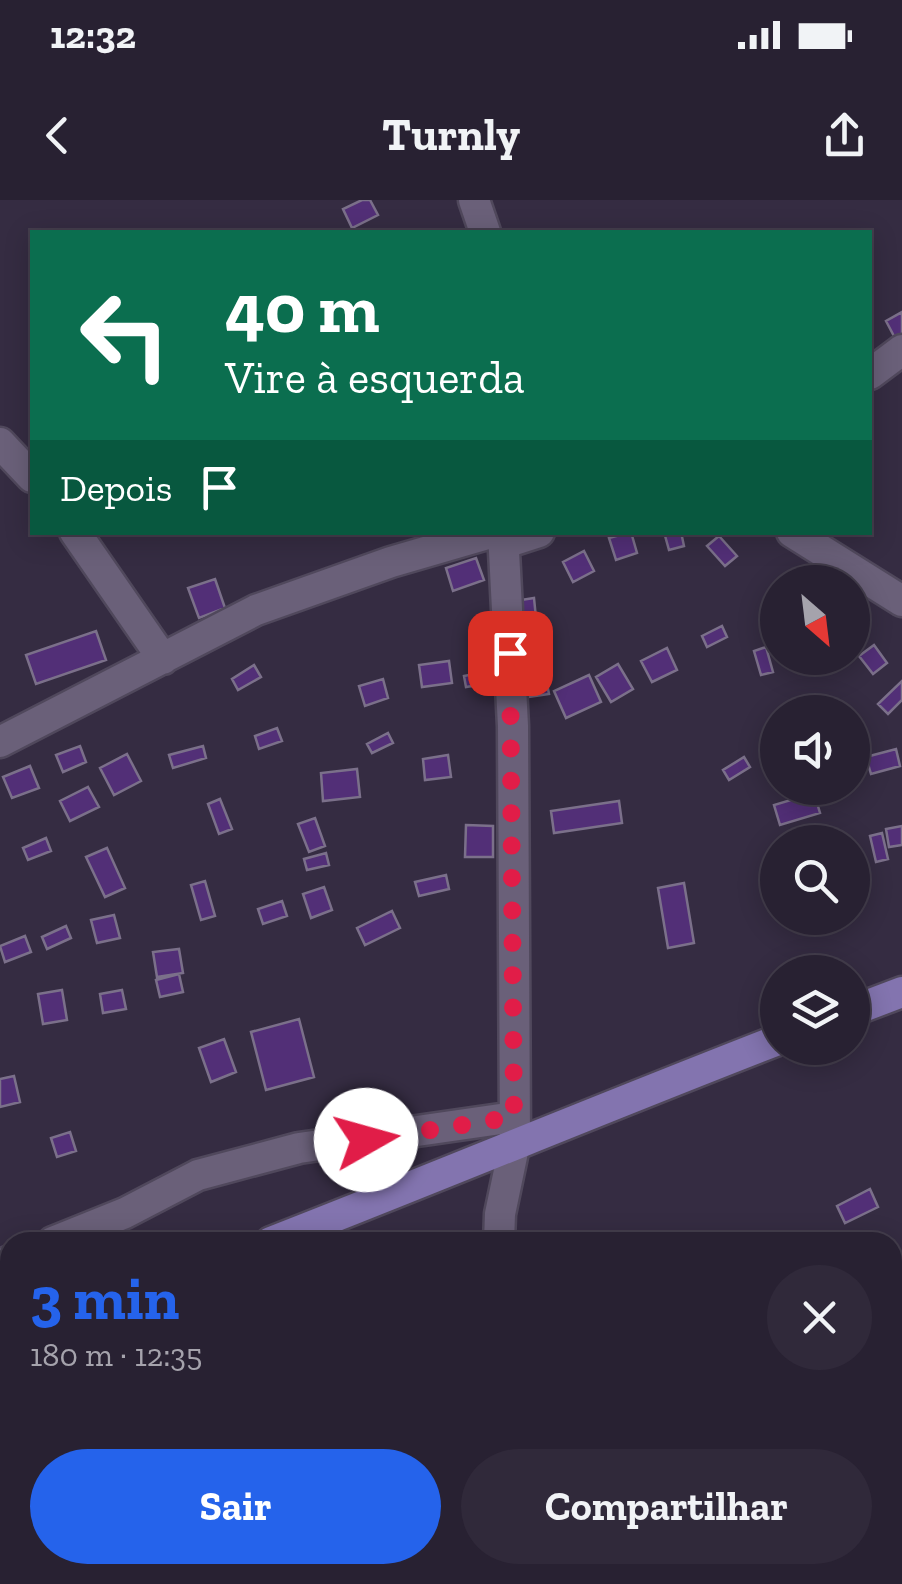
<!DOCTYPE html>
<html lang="pt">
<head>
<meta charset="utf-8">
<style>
	:root { --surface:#282132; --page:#30293a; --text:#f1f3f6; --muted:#a5a3ac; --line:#443e4d; --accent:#2563eb }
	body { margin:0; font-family:"Zilla Slab",serif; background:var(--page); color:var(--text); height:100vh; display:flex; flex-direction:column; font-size:38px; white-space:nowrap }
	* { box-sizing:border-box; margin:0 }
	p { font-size:32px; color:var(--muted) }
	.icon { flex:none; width:55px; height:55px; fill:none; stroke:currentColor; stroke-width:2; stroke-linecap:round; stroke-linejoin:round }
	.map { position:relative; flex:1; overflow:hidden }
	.sheet { position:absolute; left:0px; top:1032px; width:902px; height:352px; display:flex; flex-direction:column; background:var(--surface); border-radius:30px 30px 0 0; box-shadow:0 5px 25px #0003,0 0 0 2px var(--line) }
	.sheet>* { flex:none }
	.guide { position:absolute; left:30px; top:30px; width:842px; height:305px; border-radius:0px; box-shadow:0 5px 25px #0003,0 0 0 2px var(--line); background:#0b6e4f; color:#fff; overflow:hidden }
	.needle { width:65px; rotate:152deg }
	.fabs { position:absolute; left:760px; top:365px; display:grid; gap:20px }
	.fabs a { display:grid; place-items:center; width:110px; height:110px; border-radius:50%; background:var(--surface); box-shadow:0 5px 25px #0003,0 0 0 2px var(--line); font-size:50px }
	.pin { position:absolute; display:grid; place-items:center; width:85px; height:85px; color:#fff; margin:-42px; border-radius:20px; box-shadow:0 5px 15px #0006 }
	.me { position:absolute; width:110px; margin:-55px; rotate:83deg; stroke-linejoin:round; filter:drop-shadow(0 0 8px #0008) }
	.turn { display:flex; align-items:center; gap:35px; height:210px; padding:0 30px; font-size:45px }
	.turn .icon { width:130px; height:130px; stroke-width:2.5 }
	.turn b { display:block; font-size:70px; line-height:85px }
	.then { display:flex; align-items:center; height:95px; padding:0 30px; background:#0003; gap:20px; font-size:38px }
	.round { display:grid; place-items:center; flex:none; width:105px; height:105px; border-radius:52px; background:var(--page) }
	.summary { display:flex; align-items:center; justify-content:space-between; height:170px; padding:0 30px }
	h1 { font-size:60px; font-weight:700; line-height:75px; color:var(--accent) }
	.cta { display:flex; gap:20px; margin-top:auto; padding:20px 30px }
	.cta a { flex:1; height:115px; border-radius:60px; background:var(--accent); color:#fff; font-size:40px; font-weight:700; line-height:115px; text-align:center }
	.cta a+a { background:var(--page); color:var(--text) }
	.status { display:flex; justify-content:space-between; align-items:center; height:70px; padding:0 50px; background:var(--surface); direction:ltr }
	.status svg { height:28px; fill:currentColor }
	header { display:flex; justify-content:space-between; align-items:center; height:130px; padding:0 30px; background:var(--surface); font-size:45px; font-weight:700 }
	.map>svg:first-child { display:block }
	.building { fill:#522f77; stroke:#7b708a; stroke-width:2.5 }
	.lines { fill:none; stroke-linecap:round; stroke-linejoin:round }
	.minor-casing { stroke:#50485c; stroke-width:35 }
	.major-casing { stroke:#50485c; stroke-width:35 }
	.minor { stroke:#6a6079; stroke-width:30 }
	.major { stroke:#8374af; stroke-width:30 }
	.route { stroke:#e11d48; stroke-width:18; stroke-dasharray:0 32.4 }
</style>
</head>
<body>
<div class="status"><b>12:32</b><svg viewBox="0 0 49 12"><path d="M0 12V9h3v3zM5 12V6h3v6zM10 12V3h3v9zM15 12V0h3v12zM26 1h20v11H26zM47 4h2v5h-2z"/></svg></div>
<header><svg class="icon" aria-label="back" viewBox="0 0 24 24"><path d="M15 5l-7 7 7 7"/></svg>Turnly<svg class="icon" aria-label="share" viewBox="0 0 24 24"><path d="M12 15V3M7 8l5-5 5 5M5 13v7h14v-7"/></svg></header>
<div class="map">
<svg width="902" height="1384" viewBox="0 0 902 1384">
	<rect width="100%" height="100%" fill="#352c42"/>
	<path class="building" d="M 362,0 L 370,0 L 378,15 L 352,28 L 343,9 Z
		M 902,112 L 902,134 L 895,138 L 886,121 Z
		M 631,332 L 637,353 L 616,360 L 609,338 Z
		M 664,332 L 681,332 L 684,346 L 669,350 Z
		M 719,336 L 737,356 L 725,366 L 707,346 Z
		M 584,351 L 594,371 L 573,382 L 563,362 Z
		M 476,358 L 484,380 L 453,391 L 446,368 Z
		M 215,379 L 225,408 L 199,418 L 188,388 Z
		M 534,398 L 536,418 L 523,420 L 521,400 Z
		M 722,426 L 727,437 L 707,447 L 702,436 Z
		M 96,431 L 106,460 L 36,484 L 26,455 Z
		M 542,443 L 546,467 L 524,470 L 520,446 Z
		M 874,445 L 887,463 L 873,474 L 859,456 Z
		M 766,447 L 773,472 L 761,475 L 754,451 Z
		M 667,448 L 677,470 L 652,482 L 641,461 Z
		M 449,461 L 452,483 L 422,487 L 419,465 Z
		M 618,464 L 633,489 L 611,502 L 596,477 Z
		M 254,465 L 261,477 L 238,490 L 232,479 Z
		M 544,469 L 549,494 L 528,497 L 524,473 Z
		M 489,471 L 491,483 L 466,487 L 464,476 Z
		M 589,475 L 601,502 L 566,518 L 554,491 Z
		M 383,479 L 388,498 L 365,506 L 359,486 Z
		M 902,481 L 902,500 L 888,514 L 878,504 Z
		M 277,528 L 282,541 L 259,549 L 255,536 Z
		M 388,533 L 393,543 L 372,553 L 367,544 Z
		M 80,546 L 86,562 L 63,572 L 56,555 Z
		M 203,546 L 206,558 L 173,568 L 169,555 Z
		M 896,549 L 900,566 L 871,574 L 866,557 Z
		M 127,554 L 141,581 L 114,595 L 100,568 Z
		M 448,555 L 451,577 L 425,580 L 423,559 Z
		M 744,557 L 750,567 L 729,580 L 723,570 Z
		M 30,566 L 39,588 L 12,598 L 3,577 Z
		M 357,569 L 360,597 L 323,601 L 321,573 Z
		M 88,587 L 99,607 L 70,621 L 60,601 Z
		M 814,593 L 820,613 L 780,625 L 774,605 Z
		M 220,599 L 232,629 L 219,634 L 208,604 Z
		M 619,601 L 622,623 L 554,633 L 551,611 Z
		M 315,618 L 325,646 L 309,652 L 298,624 Z
		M 466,625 L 493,626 L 493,657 L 465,657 Z
		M 902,626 L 902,645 L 889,647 L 886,629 Z
		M 882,633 L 888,659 L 876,662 L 870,636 Z
		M 46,638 L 51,651 L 28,660 L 23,648 Z
		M 107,648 L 125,688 L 105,697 L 86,657 Z
		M 326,653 L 329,665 L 307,670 L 304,659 Z
		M 446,675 L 449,689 L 419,696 L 415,682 Z
		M 205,681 L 215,716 L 201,720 L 191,685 Z
		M 684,683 L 694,743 L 668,748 L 658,688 Z
		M 324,687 L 332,710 L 311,718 L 303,694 Z
		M 282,701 L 287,716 L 263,724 L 258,709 Z
		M 392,711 L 400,728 L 365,745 L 357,728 Z
		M 114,715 L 120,738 L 97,743 L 91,720 Z
		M 66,726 L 71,738 L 47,749 L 42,737 Z
		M 25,736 L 31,752 L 5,762 L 0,746 Z
		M 179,749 L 183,773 L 157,777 L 153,752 Z
		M 179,774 L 183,792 L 160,797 L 156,780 Z
		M 62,790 L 67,820 L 43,824 L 38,794 Z
		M 122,790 L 126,809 L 103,813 L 100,794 Z
		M 299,819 L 314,877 L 266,890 L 251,832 Z
		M 224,839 L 236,872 L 211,882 L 199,848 Z
		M 14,876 L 20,902 L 0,907 L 0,879 Z
		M 70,932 L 76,951 L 57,957 L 51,938 Z
		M 870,989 L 878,1007 L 845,1023 L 837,1006 Z
		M 539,1375 L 567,1375 L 572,1384 L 544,1384 Z"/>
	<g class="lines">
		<defs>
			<path id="minor" d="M 474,0 L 485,32
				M 870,174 L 902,150
				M 0,243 L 32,277
				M 75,332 L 163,459
				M 792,332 L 902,401
				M 505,343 L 539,332
				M 0,542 L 256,410 L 391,362 L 494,332
				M 53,1042 L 125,1013 L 198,975 L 299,948 L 514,917
				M 499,1042 L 500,1014 L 515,942 L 513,526 L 503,332
				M 0,1065 L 10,1061
				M 716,1375 L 729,1384"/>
			<path id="major" d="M 852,811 L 902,792
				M 271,1042 C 440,976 608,906 778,840
				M 0,1149 L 10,1145"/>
		</defs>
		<use href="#minor" class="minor-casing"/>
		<use href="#major" class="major-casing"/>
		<use href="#minor" class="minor"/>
		<use href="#major" class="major"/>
	</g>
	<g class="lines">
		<path class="route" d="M 366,940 L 514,917 L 510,453"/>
	</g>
</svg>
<div class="fabs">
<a><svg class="needle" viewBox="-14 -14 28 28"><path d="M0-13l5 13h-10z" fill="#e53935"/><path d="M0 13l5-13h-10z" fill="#a5a3ac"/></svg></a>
<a><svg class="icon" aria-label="sound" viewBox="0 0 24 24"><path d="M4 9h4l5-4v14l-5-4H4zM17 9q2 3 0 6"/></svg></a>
<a><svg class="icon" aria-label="search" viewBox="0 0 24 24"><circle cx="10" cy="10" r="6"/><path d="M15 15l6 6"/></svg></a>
<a><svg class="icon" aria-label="layers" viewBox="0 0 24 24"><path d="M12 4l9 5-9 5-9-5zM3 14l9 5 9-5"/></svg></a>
</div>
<div class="pin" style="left:510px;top:453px;background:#d93025"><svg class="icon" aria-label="arrive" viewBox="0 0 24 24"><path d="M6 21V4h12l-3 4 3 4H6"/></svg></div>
<svg class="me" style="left:366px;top:940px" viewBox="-20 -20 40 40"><circle r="19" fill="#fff"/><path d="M0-13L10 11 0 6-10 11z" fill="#e11d48"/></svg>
<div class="guide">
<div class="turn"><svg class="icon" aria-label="left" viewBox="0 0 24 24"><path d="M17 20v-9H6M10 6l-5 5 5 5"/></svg><div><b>40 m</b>Vire à esquerda</div></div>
<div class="then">Depois<svg class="icon" aria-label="arrive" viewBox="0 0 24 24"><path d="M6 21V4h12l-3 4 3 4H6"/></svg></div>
</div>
<section class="sheet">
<div class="summary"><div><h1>3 min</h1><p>180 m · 12:35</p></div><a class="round"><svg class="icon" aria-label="close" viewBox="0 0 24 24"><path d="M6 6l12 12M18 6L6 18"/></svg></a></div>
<div class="cta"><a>Sair</a><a>Compartilhar</a></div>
</section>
</div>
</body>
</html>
